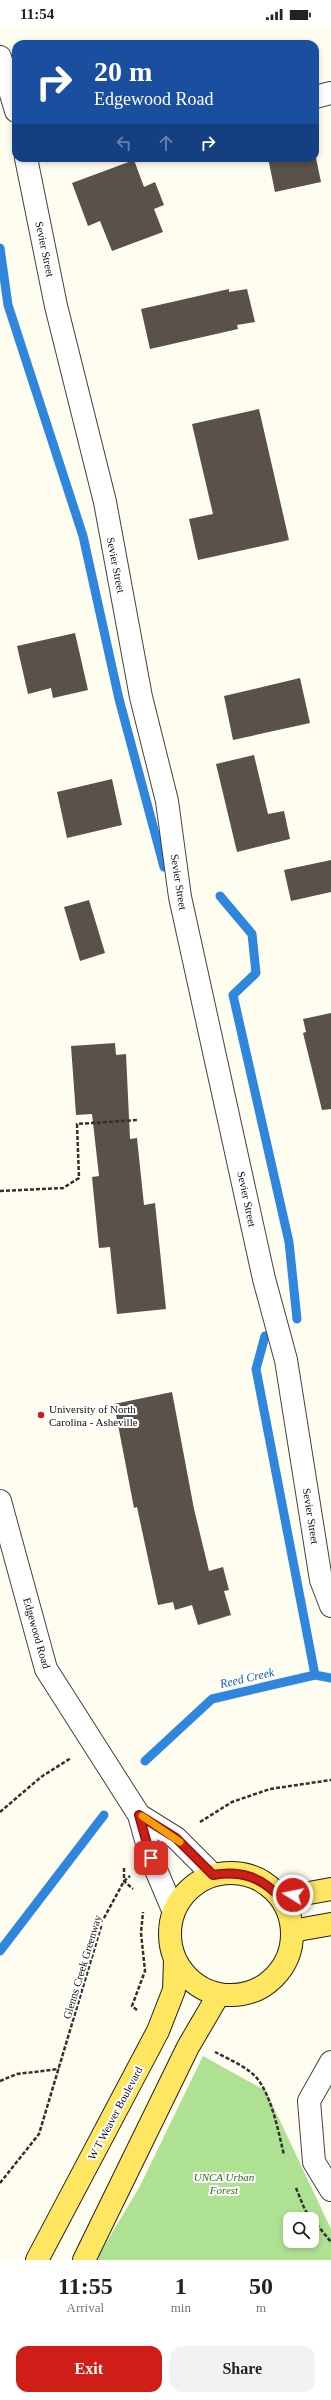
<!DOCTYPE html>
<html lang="en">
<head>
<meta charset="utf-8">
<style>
	:root { --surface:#fff; --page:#f2f2f2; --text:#222; --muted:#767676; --accent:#ce1e17 }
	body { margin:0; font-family:Georgia,serif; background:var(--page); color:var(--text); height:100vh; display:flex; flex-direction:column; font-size:15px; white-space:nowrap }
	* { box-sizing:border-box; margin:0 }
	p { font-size:13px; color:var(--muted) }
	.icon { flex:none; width:22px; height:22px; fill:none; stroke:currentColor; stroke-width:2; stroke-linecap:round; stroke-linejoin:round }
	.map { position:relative; height:2232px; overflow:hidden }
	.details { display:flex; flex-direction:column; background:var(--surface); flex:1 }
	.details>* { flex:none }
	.guide { position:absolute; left:12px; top:12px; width:307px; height:122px; border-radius:12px; box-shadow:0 2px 6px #0003; background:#1a4fa0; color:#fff; overflow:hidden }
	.fabs { position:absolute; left:283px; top:2184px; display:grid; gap:8px }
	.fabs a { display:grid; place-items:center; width:36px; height:36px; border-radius:8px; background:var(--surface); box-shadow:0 2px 6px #0003; font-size:20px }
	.pin { position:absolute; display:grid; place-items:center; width:34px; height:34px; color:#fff; margin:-17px; border-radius:8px; box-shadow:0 2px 6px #0006 }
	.me { position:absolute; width:44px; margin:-22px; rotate:280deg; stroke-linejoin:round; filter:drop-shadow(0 0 3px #0008) }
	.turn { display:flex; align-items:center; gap:14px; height:84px; padding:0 16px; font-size:18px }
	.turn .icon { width:52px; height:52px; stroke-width:2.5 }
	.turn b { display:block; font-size:28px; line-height:34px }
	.lanes { display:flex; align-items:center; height:38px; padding:0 16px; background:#0003; justify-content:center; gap:20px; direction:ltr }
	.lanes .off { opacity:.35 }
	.eta { display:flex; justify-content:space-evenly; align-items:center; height:68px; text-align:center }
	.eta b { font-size:24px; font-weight:700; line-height:28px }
	.action { display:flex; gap:8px; margin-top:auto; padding:8px 16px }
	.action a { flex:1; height:46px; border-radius:12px; background:var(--accent); color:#fff; font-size:16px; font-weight:700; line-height:46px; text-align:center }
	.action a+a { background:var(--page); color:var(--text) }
	.status { display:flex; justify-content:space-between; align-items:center; height:28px; padding:0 20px; background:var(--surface); direction:ltr }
	.status svg { height:11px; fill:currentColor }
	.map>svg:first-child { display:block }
	.forest { fill:#afe192; fill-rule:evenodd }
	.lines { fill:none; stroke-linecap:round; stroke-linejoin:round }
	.stream { stroke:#2e87dc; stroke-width:9 }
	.building { fill:#59514a }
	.minor-casing { stroke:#424242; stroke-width:24 }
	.major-casing { stroke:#202020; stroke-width:24 }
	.path { stroke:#313131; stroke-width:2.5; stroke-dasharray:4 2; stroke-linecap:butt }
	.minor { stroke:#fff; stroke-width:22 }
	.major { stroke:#ffe660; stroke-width:22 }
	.route-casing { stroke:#86140f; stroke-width:10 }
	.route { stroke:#ce1e17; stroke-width:7 }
	.slow { stroke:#f59e0b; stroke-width:7 }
	.poi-dot { fill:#ce1e17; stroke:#fff; stroke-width:1.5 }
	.labels { text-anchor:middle; stroke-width:4; stroke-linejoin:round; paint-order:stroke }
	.street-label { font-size:11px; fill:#0f0f0f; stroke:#fff }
	.poi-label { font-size:11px; fill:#0f0f0f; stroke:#fff; text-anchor:start }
	.park-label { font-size:11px; font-style:italic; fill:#226e17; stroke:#fff }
	.water-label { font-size:12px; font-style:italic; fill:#0a58af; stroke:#fff }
</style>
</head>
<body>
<div class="status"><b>11:54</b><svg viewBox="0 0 49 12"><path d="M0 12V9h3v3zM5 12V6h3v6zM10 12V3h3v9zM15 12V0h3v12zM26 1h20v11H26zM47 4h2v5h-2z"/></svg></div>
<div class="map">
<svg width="331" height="2232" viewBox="0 0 331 2232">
	<rect width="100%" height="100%" fill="#fffdf0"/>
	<path class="forest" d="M 203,2028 L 266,2063 L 331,2201 L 331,2232 L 96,2232 L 140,2158 ZM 290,2191 L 312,2191 L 312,2213 L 290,2213 Z"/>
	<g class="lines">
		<path class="stream" d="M 0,220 L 8,277 L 83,508 L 119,671 L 164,839
			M 220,868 L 252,906 L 256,945 L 233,967 L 289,1214 L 297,1291
			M 265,1308 L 256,1341 L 315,1647
			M 145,1733 L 212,1671 L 315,1647 L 331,1650
			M 0,1923 L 104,1787"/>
	</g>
	<path class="building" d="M 268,130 L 316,130 L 321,154 L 275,164 Z
		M 134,132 L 144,159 L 155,154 L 164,177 L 154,181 L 163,204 L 112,223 L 100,193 L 88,198 L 72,155 Z
		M 229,261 L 229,264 L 247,261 L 255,294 L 237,297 L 238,301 L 150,321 L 141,281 Z
		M 259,381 L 289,512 L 198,532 L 189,491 L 213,486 L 192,396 Z
		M 75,605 L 88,662 L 53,670 L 51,660 L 28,666 L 17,618 Z
		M 300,650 L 310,695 L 233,712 L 224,668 Z
		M 254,727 L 268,786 L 284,783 L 290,811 L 237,824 L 216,736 Z
		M 112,751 L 122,797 L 67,810 L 57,764 Z
		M 331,832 L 331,864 L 291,873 L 284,842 Z
		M 89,872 L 105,925 L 80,933 L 64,879 Z
		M 331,985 L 331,1081 L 322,1082 L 303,1005 L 306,1004 L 303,991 Z
		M 115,1015 L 116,1027 L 126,1026 L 130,1111 L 137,1110 L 144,1177 L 155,1175 L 166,1281 L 117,1286 L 110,1219 L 99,1220 L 92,1149 L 99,1148 L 92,1086 L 76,1087 L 71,1018 Z
		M 172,1364 L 194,1481 L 209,1543 L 223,1539 L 229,1562 L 224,1563 L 231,1587 L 198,1597 L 192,1577 L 175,1582 L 173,1574 L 158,1577 L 137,1479 L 134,1480 L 114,1376 Z"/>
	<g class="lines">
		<defs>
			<path id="minor" d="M 0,29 L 16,83
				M 315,69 L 331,65
				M 26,130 L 56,278 L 105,474 L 141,669 L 167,773 L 180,869 L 264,1251 L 286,1332 L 321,1552 L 331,1578
				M 0,1473 L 46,1641 L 139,1787 L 151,1830 L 173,1882
				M 139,1787 L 176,1810 L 213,1847
				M 331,2034 L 309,2073 L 314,2134 L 331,2162"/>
			<path id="major" d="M170 1906a61 61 0 1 1 122 0a61 61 0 1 1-122 0Z
				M 281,1870 L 331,1861
				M 292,1903 L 331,1896
				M 37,2232 L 158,2003 L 174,1962 L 175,1932
				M 84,2232 L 188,2019 L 219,1966"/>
		</defs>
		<use href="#minor" class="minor-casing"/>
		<use href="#major" class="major-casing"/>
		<path class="path" d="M 0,1163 L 63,1160 L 79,1150 L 77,1096 L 138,1092
			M 0,1784 L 41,1749 L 71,1730
			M 200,1794 L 232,1774 L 270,1761 L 331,1752
			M 124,1840 L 124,1853 L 133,1861
			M 137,1982 L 132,1978 L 145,1943 L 141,1905 L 143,1884
			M 215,2024 C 230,2032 253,2041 261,2056 C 273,2075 279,2106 284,2127
			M 0,2053 L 17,2046 L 59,2041
			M 0,2155 L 39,2106 L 103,1892 L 124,1853 L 130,1848
			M 296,2160 L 305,2182 L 331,2214"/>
		<use href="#minor" class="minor"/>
		<use href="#major" class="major"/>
	</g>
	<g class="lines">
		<defs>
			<path id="route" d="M 151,1830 L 139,1787 L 176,1810 L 213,1847 C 241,1842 261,1849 281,1870 L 293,1867"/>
		</defs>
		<use href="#route" class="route-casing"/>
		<use href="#route" class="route"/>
		<path class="slow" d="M 142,1788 L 180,1814"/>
	</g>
	<circle class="poi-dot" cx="41" cy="1387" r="4"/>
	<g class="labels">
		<g class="street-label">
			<text transform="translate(45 221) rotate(78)" y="4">Sevier Street</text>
			<text transform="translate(116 537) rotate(79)" y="4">Sevier Street</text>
			<text transform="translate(179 854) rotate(81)" y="4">Sevier Street</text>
			<text transform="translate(247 1171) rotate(78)" y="4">Sevier Street</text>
			<text transform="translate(311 1488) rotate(81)" y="4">Sevier Street</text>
			<text transform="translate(37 1605) rotate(74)" y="4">Edgewood Road</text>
			<text transform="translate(82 1939) rotate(-73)" y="4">Glenns Creek Greenway</text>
			<text transform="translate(115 2085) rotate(-62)" y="4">W T Weaver Boulevard</text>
		</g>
		<g class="poi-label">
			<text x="49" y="1385">University of North<tspan x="49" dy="13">Carolina - Asheville</tspan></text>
		</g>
		<g class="park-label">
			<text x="224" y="2153">UNCA Urban<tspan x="224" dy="13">Forest</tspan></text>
		</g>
		<g class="water-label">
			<text transform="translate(247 1650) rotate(-13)" y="4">Reed Creek</text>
		</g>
	</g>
</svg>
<div class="fabs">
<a><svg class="icon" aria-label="search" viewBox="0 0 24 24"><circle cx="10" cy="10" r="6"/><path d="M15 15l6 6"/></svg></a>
</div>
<div class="pin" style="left:151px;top:1830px;background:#d93025"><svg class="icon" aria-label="arrive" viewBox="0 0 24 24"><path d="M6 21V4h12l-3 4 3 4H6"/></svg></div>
<svg class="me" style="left:293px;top:1867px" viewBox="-20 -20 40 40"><circle r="17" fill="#ce1e17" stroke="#fff" stroke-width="3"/><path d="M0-11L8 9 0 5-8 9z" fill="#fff"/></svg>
<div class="guide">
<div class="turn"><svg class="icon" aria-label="right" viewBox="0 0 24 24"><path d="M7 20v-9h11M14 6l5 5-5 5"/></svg><div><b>20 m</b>Edgewood Road</div></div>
<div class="lanes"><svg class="icon off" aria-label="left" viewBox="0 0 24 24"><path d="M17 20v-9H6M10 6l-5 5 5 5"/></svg><svg class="icon off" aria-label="ahead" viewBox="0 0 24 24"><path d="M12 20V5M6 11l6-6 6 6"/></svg><svg class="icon" aria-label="right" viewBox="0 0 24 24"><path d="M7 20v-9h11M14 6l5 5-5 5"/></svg></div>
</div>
</div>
<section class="details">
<div class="eta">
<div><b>11:55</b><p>Arrival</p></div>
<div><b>1</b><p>min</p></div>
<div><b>50</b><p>m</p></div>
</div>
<div class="action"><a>Exit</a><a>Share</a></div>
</section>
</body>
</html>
